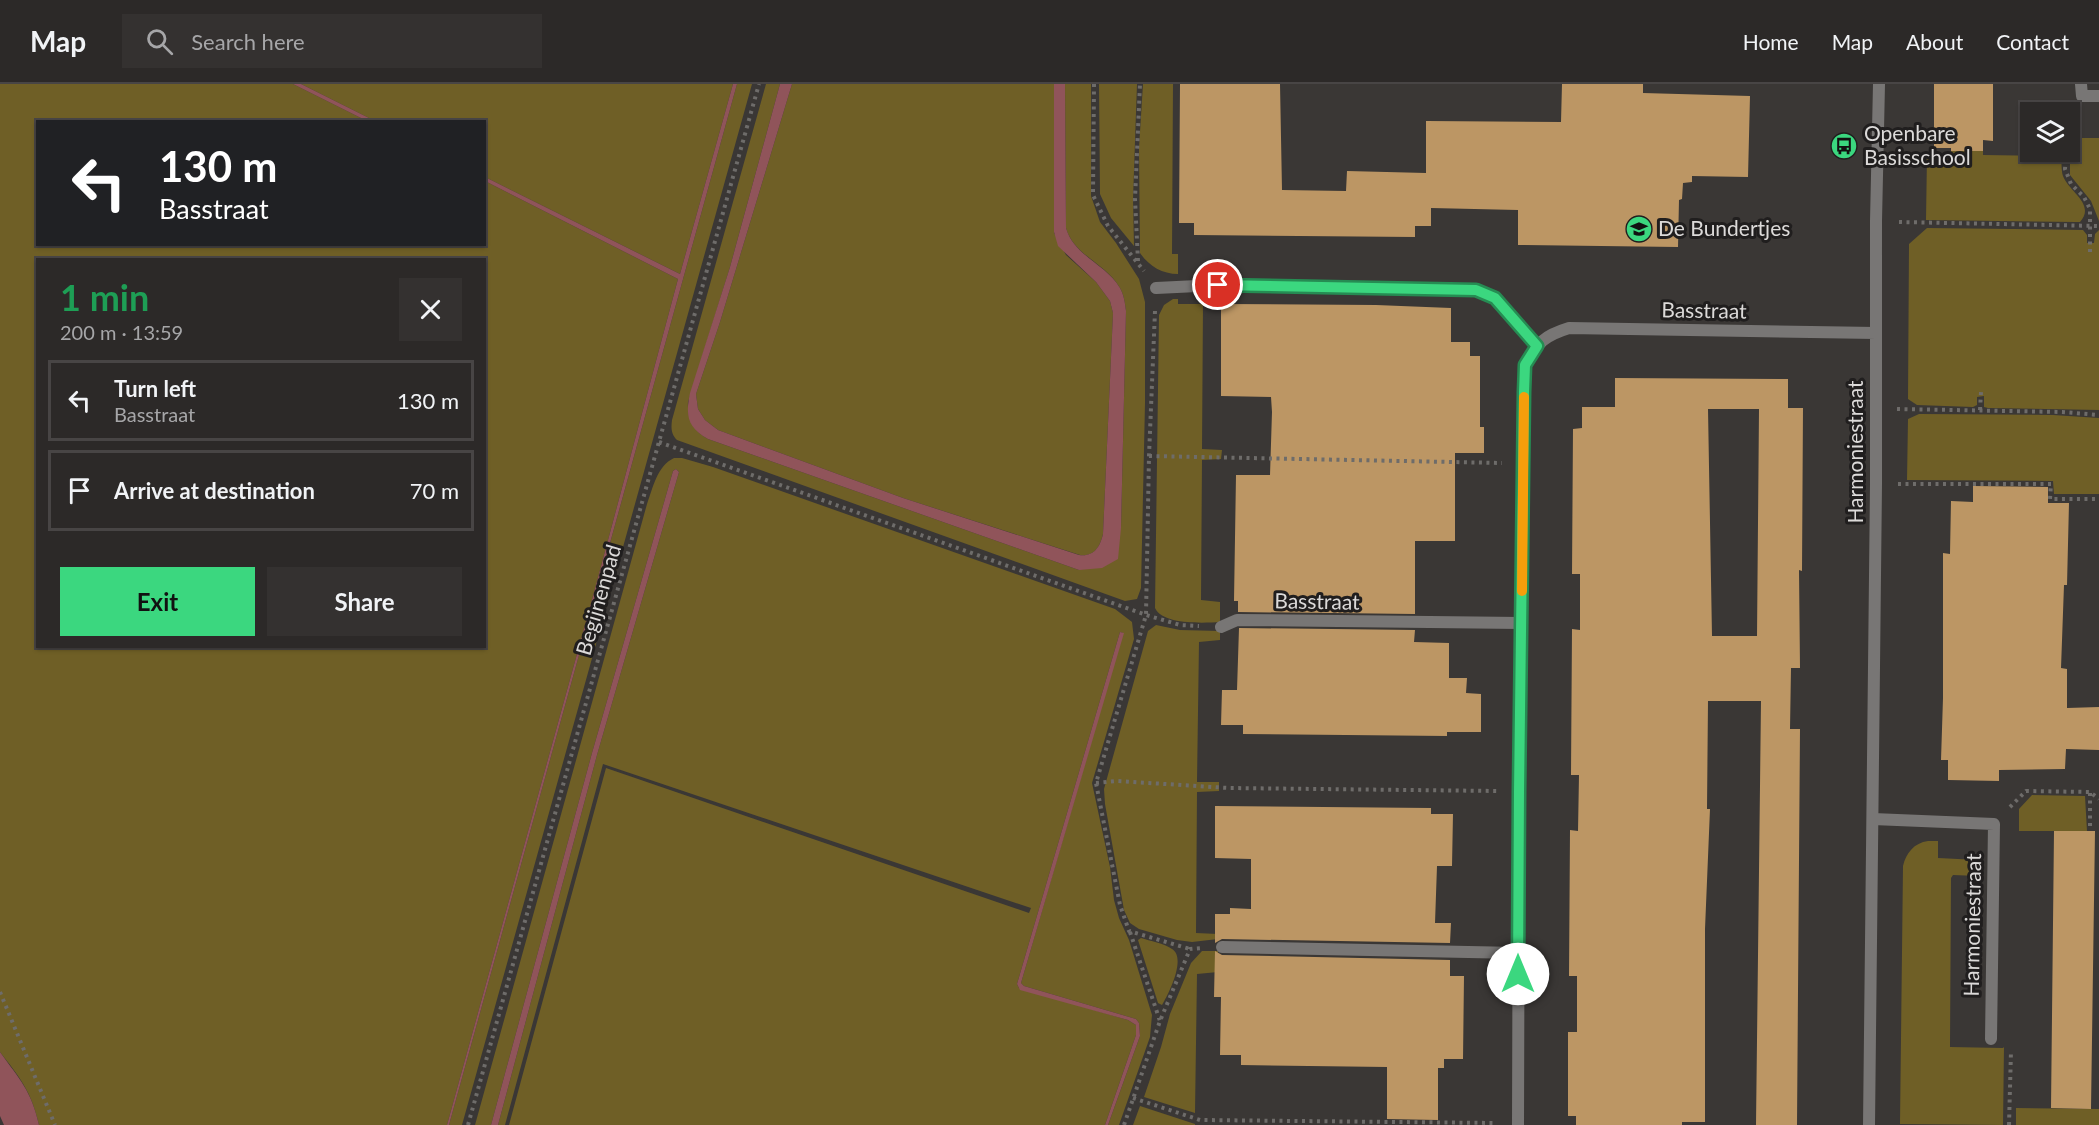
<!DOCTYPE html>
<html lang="en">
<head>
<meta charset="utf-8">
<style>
	:root { --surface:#2c2928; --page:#343130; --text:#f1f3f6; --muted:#a6a6a8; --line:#484545; --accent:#3bd77f }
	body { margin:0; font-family:Lato,sans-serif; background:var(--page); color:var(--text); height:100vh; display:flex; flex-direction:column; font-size:22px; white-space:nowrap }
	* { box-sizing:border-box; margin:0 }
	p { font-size:20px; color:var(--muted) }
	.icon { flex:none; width:33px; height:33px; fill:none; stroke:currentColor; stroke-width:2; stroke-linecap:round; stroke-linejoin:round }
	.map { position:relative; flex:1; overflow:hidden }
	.sheet { position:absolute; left:36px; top:174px; width:450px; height:390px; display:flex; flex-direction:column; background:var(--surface); border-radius:0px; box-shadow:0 2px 4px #0004,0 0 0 2px var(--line) }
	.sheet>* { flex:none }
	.hud { position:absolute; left:36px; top:36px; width:450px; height:126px; border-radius:0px; box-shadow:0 2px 4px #0004,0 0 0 2px var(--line); background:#202124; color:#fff; overflow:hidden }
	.buttons { position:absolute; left:2020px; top:18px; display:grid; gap:12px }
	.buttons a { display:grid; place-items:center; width:60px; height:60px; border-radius:0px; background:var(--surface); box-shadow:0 2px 4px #0004,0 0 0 2px var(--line); font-size:30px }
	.pin { position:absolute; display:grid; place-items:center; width:51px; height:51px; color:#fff; margin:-26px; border:3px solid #fff; border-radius:50%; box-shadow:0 2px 6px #0007 }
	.me { position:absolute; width:66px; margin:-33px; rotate:0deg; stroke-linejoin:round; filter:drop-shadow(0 0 4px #0008) }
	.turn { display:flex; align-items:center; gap:21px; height:126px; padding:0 24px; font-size:27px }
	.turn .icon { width:78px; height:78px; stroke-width:2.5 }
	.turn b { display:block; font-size:42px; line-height:51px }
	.round { display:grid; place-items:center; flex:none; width:63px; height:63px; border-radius:0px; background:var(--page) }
	.summary { display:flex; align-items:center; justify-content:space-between; height:102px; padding:0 24px }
	h1 { font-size:36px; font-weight:700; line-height:45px; color:#1e9e55 }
	.action { display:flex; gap:12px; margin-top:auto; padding:12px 24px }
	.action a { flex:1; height:69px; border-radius:0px; background:var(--accent); color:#111; font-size:24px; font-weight:700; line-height:69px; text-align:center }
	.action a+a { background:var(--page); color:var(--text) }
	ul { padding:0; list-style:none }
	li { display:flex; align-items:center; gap:18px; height:81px; margin:0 12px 9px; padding:0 12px; border:3px solid var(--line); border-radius:0px }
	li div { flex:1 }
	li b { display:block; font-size:22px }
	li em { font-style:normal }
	header { display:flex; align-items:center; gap:36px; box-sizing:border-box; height:84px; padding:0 30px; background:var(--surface); border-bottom:2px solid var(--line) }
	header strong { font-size:28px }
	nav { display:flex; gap:33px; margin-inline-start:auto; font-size:21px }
	.search { width:420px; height:54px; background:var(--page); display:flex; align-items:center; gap:15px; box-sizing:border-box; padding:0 21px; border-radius:0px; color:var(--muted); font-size:22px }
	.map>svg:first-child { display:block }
	.green { fill:#6f5f26; fill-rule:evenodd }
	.water { fill:#90545a }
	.building { fill:#bc9664; fill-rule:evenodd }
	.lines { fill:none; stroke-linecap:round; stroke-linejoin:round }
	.path { stroke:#6e6c6a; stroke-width:4; stroke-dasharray:3 4.5; stroke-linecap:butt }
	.minor { stroke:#787675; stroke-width:12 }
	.route-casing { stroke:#268c53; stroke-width:15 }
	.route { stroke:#3bd77f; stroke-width:10 }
	.slow { stroke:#f59e0b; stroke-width:10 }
	.labels { text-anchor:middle; stroke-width:6; stroke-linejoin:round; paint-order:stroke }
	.poi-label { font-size:21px; fill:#dcdad9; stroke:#201e1e; text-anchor:start }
	.street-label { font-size:21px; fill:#dcdad9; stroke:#201e1e }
</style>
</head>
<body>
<header>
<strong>Map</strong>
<div class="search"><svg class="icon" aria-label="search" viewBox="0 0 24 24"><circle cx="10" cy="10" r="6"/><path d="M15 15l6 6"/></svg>Search here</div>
<nav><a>Home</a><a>Map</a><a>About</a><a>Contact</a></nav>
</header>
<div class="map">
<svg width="2099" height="1041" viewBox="0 0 2099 1041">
	<rect width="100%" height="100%" fill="#3a3735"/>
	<path class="green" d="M 0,0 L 293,0 L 367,37 L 38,38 L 38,160 L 484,160 L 485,97 L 678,195 L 593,512 L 447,1041 L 39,1041 C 31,1007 21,995 0,968 ZM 38,176 L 484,176 L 484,562 L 38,562 Z
		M 301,0 L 733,0 L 680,190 L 485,93 L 484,38 L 375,37 Z
		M 737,0 L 752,0 L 462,1041 L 449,1041 Z
		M 766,0 L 780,0 L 730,183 L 688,318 C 687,335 693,347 708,355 L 1079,486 L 1121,444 L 1126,227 C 1125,219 1124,211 1120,204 C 1106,179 1074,172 1066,144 L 1065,0 L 1091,0 L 1091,112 L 1100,138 L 1116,159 L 1139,195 L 1145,218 L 1145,319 L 1141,504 L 1137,515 L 1125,517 L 677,356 C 671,350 671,344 672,336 Z
		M 792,0 L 1054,0 L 1054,149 L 1066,171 L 1096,198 L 1110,217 L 1113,229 L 1103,450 C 1100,463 1094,473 1080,471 L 903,414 L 718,346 L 705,336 L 698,325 L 696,310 L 720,238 Z
		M 1099,0 L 1137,0 L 1133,115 L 1134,162 L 1111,134 L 1100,110 Z
		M 1143,0 L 1173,0 L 1172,170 L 1178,170 L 1178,190 C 1162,190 1149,182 1140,169 L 1139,64 Z
		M 2070,54 L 2099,54 L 2099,137 L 2091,117 L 2070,91 Z
		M 1951,67 L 1983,67 L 1983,71 L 2061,72 C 2062,79 2061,86 2063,92 C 2069,108 2096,120 2080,138 L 2076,138 L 1926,136 L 1927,71 L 1951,71 Z
		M 1927,144 L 2083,146 L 2087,151 L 2087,159 L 2094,159 L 2095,150 L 2099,146 L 2099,326 L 1988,324 L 1984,323 L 1984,312 L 1977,313 L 1977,321 L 1973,323 L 1917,321 L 1908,315 L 1909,160 Z
		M 1173,215 L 1178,215 L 1178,220 L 1203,220 L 1202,365 L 1222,366 L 1221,375 L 1202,376 L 1201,516 L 1220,518 L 1220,538 C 1203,539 1163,541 1155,524 L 1159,231 L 1164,221 Z
		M 1919,330 L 2053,331 L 2099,334 L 2099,410 L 2054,410 L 2053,397 L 1907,396 L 1908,335 Z
		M 674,374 L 682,374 L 713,383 L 1115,525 L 1132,538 L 1134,555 L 1092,699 L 1110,783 L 1114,816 L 1119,834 L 1129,856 L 1152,931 L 1150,953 L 1119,1041 L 1108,1041 L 1140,952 L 1139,939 L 1136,935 L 1024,902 L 1021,899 L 1123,549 L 1120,548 L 1017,900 L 1019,904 L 1128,936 L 1136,941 L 1136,951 L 1105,1041 L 509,1041 L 606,684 L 1029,829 L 1031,824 L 603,680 L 505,1041 L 498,1041 L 597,671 L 679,388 L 676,385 L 673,387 L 592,669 L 491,1041 L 475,1041 L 647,420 C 653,404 657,382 674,374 Z
		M 1156,541 L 1180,546 L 1220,547 L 1220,556 L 1199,558 L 1197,698 L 1219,698 L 1219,707 L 1197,708 L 1196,849 L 1218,850 L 1218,855 L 1192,858 L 1177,856 L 1139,845 L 1130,839 L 1124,826 L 1105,720 L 1104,705 L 1148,547 Z
		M 2032,711 L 2085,712 L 2087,747 L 2019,747 L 2019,725 Z
		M 1928,757 L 1938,757 L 1938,774 L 1978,776 L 1978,792 L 1953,791 L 1951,794 L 1950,963 L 2003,964 L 2004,963 L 2003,1041 L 1900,1040 L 1903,782 C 1906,769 1914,759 1928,757 Z
		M 1141,854 C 1150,857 1164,859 1172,865 C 1187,874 1168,911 1162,921 L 1158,919 L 1138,856 Z
		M 1202,867 L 1218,867 L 1218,888 L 1197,890 L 1195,1029 L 1144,1013 L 1161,963 L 1170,930 L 1191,879 Z
		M 1140,1022 L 1195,1040 L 1195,1041 L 1133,1041 Z
		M 2016,1024 L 2099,1025 L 2099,1041 L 2016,1041 Z"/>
	<path class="water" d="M 293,0 L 301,0 L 375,37 L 367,37 Z
		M 733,0 L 737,0 L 449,1041 L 447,1041 L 593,512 L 678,195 L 485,97 L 485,93 L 680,190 Z
		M 780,0 L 792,0 L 720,238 L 696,310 L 698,325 L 705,336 L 718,346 L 903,414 L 1079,471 C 1094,473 1100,463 1103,450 L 1113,229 L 1110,217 L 1096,198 L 1058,162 L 1054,148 L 1054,0 L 1065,0 L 1066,144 C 1074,172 1106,180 1120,204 C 1124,211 1125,219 1126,227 L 1121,444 L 1118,475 L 1102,484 L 1079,486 L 708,355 C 688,344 685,332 690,309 L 730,183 Z
		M 676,385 L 679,388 L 597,671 L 498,1041 L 491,1041 L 592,669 L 673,387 Z
		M 1120,548 L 1124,549 L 1021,899 L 1024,902 L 1136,935 L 1139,939 L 1140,952 L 1108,1041 L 1105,1041 L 1136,951 L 1136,941 L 1128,936 L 1020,906 L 1017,900 Z
		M 0,968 C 20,996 31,1006 39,1041 L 4,1041 L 0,1032 Z"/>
	<path class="building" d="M 1180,0 L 1280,0 L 1282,106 L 1346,107 L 1347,87 L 1426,89 L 1426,37 L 1561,38 L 1562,0 L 1643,0 L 1643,9 L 1750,12 L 1748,93 L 1692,92 L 1692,98 L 1683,99 L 1682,115 L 1679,116 L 1678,163 L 1518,161 L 1518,126 L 1431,124 L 1431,142 L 1415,142 L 1415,153 L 1194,151 L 1194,139 L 1179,139 Z
		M 1934,0 L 1993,0 L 1993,57 L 1983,56 L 1983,67 L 1951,67 L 1951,64 L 1934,64 Z
		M 1221,220 L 1376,221 L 1451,224 L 1451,258 L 1470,258 L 1470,272 L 1480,272 L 1480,343 L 1484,343 L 1484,369 L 1455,369 L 1455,457 L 1415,457 L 1415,530 L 1238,528 L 1238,517 L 1234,517 L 1236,391 L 1270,391 L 1272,328 L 1271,313 L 1221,312 Z
		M 1615,294 L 1788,295 L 1788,324 L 1803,324 L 1802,487 L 1799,486 L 1800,584 L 1791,584 L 1790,645 L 1800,645 L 1797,1041 L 1756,1041 L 1761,617 L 1708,617 L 1707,725 L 1710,725 L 1705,845 L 1705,1038 L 1682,1038 L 1682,1041 L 1576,1041 L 1576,1032 L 1568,1032 L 1568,948 L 1577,948 L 1577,892 L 1569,892 L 1570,746 L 1578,747 L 1579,691 L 1571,691 L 1572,545 L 1580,546 L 1580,490 L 1572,490 L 1573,345 L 1582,344 L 1582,323 L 1615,323 ZM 1708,325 L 1759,325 L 1757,552 L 1712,552 Z
		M 1973,402 L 2048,403 L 2048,419 L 2069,419 L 2067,501 L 2064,501 L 2061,584 L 2067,585 L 2067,624 L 2099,623 L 2099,666 L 2066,665 L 2065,685 L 1999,686 L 1999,697 L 1948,696 L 1948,676 L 1941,676 L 1943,614 L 1943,469 L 1950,470 L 1951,417 L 1973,418 Z
		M 1239,544 L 1415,546 L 1414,558 L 1449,559 L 1449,594 L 1467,594 L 1466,609 L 1481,610 L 1481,648 L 1447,648 L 1447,652 L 1243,650 L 1243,641 L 1221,641 L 1222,606 L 1237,606 Z
		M 1215,722 L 1431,724 L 1431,730 L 1453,730 L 1452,782 L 1437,782 L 1435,839 L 1451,839 L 1450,859 L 1222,855 L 1215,859 L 1215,830 L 1230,830 L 1230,824 L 1251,825 L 1251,775 L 1215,774 Z
		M 2054,747 L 2095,747 L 2091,1025 L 2051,1024 Z
		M 1215,867 L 1222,871 L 1450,876 L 1450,892 L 1464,892 L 1463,975 L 1444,975 L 1444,984 L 1438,984 L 1438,1036 L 1387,1035 L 1387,983 L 1241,981 L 1241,971 L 1220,971 L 1221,913 L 1214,913 Z"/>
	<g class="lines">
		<path class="path" d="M 1094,0 L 1093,111 L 1108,142 L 1144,187
			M 2066,68 L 2065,85 L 2071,100 L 2084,113 L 2090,125 L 2090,169
			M 1899,138 L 2099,142
			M 1138,177 L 1135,115 L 1140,0
			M 1155,227 L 1149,372 L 1146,531 L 1096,699 L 1120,821 L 1129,847 L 1190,865
			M 1897,325 L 2062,328 L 2099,331
			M 1980,326 L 1981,308
			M 659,358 L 1146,531 L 1180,541 L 1199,542
			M 1149,372 L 1502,379
			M 1898,400 L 2051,400 L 2050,415 L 2099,415
			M 1096,699 L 1117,697 L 1229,704 L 1497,707
			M 2010,723 L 2026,707 L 2090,708 L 2099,715
			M 2090,742 L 2090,709
			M 1130,848 L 1160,937
			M 0,908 L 55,1041
			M 1133,1014 L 1200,1036 L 1495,1039
			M 468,1041 L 759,0
			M 1124,1041 L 1160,937 L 1190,865 L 1202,864
			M 2009,1041 L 2011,967"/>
		<path class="minor" d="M 2081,0 L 2082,12 L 2099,12
			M 1156,204 L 1218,201 L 1476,206 L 1495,215 L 1537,262
			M 1221,543 L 1237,536 L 1521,539
			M 1873,735 L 1994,740 L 1991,955
			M 1222,863 L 1518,869
			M 1518,1041 L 1519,708 L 1525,281 C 1539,258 1543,252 1569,244 L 1876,249
			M 1869,1041 L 1876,400 L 1876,137 L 1879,0"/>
	</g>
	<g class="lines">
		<defs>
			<path id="route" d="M 1218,201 L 1476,206 L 1495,214 L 1537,262 L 1525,281 L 1524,308 L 1519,708 L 1518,890"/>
		</defs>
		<use href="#route" class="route-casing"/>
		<use href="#route" class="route"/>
		<path class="slow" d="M 1522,507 L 1524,313"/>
	</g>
	<defs>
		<symbol id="bus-disc" viewBox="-11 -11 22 22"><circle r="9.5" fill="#3bd77f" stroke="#201e1e"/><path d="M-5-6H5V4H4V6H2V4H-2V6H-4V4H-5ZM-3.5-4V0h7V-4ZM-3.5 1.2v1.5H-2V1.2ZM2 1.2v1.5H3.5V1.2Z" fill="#111"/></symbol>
		<symbol id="school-disc" viewBox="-11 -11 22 22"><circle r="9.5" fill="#3bd77f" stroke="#201e1e"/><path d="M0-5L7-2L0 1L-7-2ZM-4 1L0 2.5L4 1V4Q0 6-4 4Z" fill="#111"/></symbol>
	</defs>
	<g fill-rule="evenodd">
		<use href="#bus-disc" x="1829" y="47" width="30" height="30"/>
		<use href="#school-disc" x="1624" y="130" width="30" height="30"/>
	</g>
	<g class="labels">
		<g class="poi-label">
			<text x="1864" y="57">Openbare<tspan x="1864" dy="24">Basisschool</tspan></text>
			<text x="1658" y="152">De Bundertjes</text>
		</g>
		<g class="street-label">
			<text transform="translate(1704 227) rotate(1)" y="7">Basstraat</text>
			<text transform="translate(1856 368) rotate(-90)" y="7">Harmoniestraat</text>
			<text transform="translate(599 516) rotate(-74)" y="7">Begijnenpad</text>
			<text transform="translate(1317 518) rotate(1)" y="7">Basstraat</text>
			<text transform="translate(1973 841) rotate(-89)" y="7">Harmoniestraat</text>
		</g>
	</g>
</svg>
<div class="buttons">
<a><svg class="icon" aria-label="layers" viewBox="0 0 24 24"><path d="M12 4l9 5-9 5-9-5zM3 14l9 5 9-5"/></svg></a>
</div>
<div class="pin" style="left:1218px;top:201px;background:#d93025"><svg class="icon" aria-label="arrive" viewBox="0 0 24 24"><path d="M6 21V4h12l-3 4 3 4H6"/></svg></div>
<svg class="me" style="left:1518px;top:890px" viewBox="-20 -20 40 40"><circle r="19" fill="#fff"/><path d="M0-13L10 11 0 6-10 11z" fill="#3bd77f"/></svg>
<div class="hud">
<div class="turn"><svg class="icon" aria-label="left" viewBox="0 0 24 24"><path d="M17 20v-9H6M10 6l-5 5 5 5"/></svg><div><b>130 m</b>Basstraat</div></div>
</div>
<section class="sheet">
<div class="summary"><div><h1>1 min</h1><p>200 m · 13:59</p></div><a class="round"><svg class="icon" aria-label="close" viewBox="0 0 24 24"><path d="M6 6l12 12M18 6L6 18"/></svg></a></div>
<ul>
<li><svg class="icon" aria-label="left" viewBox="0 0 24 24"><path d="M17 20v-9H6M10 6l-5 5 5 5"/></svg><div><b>Turn left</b><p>Basstraat</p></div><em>130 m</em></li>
<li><svg class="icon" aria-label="arrive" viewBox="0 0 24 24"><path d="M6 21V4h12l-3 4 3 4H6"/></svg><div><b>Arrive at destination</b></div><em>70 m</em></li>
</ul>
<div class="action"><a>Exit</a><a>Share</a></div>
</section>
</div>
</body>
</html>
